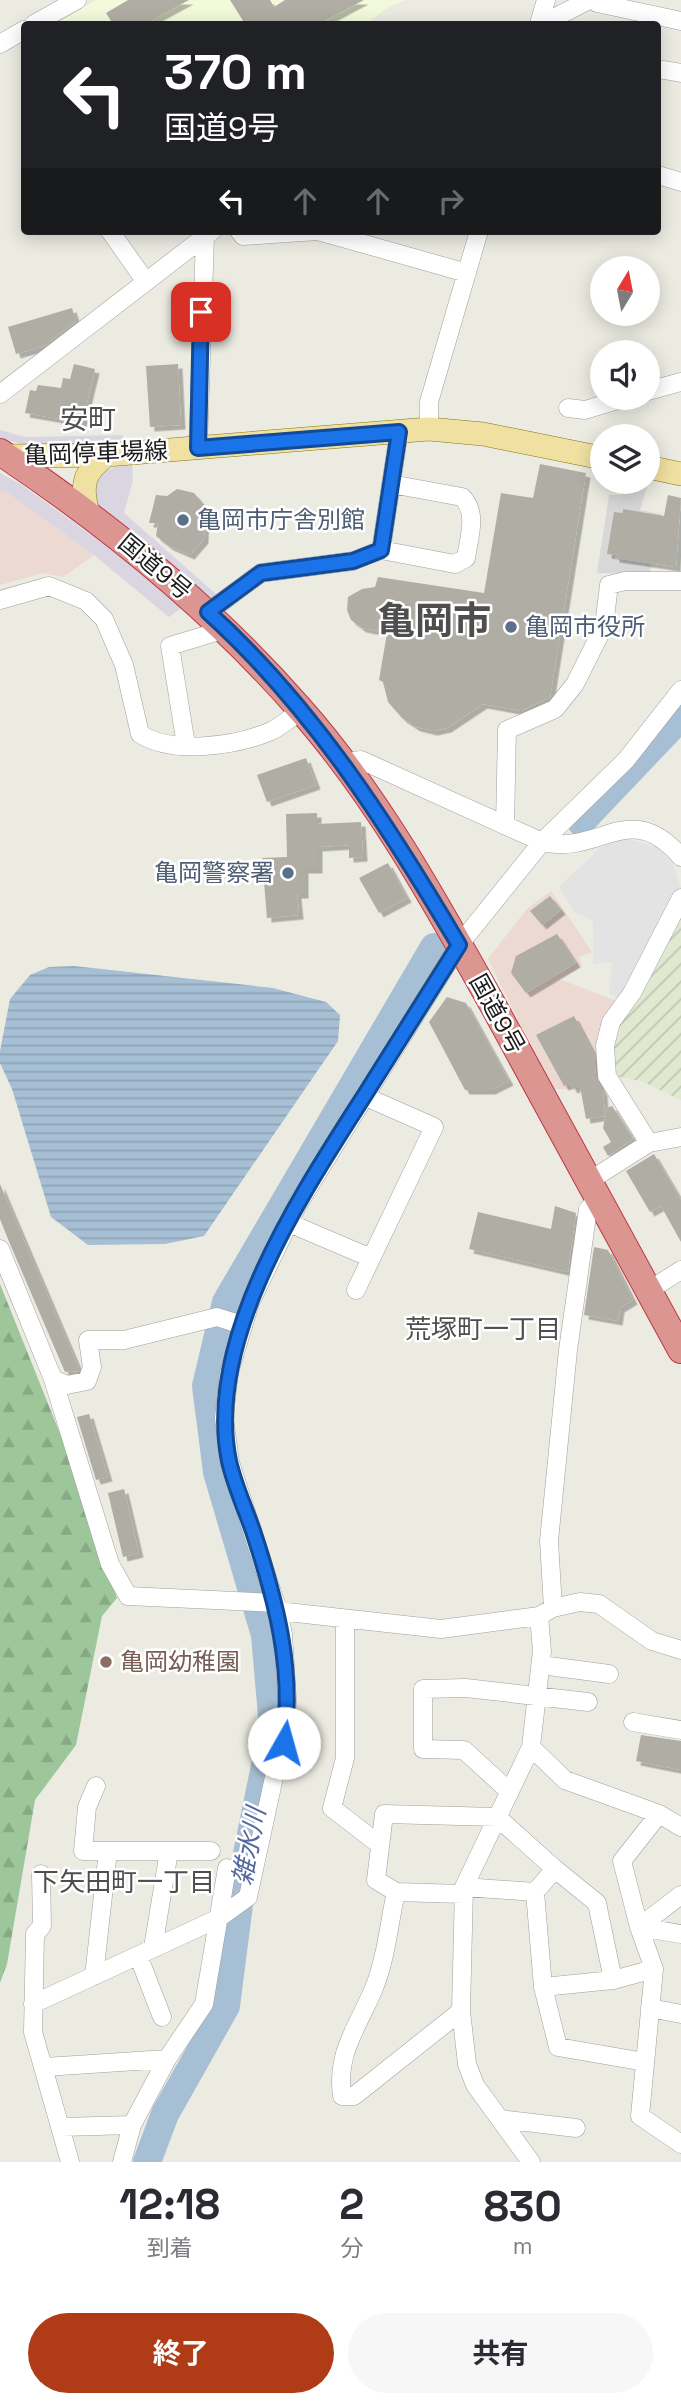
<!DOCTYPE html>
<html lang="ja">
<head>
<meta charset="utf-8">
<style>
	:root { --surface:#fff; --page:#f7f7f7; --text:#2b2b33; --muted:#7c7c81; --accent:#af3c17 }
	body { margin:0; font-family:"Space Grotesk","Noto Sans JP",sans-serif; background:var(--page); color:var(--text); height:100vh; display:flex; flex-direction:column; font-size:26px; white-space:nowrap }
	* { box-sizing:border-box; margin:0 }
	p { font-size:23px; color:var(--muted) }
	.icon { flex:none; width:38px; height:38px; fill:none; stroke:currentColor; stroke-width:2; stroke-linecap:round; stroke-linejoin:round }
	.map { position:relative; height:2162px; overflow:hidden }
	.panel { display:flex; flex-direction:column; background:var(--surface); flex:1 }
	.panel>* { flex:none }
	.banner { position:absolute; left:21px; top:21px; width:640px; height:214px; border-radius:7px; box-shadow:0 4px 18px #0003; background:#202124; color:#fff; overflow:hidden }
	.needle { width:46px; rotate:10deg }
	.controls { position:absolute; left:590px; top:256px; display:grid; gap:14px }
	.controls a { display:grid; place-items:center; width:70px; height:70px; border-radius:50%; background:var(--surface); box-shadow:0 4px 18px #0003; font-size:35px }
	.pin { position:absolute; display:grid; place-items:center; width:60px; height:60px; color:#fff; margin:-30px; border-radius:14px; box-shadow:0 4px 10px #0006 }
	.me { position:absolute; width:77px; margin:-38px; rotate:7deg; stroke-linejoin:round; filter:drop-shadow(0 0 5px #0008) }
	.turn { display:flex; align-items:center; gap:24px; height:147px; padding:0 28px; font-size:32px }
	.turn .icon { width:91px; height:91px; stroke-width:2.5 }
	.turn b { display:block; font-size:49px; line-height:60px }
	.lanes { display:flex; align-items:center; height:66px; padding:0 28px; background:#0003; justify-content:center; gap:35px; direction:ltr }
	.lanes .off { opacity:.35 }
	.eta { display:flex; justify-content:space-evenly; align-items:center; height:119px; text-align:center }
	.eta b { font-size:42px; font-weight:700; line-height:49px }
	.primary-button { display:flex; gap:14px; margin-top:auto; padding:14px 28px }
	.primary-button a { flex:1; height:80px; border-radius:42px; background:var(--accent); color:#fff; font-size:28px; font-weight:700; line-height:80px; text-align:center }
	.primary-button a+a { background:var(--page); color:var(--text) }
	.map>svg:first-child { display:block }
	.residential { fill:#d9d8d8 }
	.commercial { fill:#ebd9d2 }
	.education { fill:#f3fadc }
	.farmland { fill:url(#farmland-furrows) }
	.forest { fill:url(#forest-firs) }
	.parking { fill:#e3e3e3 }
	.plaza { fill:#d9d6e1 }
	.water { fill:url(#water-rules) }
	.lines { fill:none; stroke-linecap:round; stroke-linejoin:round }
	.river { stroke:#a7bfd4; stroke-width:28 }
	.building { fill:#b0ada5; filter:url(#shadow) }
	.minor-casing { stroke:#9f9f9f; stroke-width:19 }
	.major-casing { stroke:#817711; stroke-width:24 }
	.highway-casing { stroke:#c13745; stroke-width:28 }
	.minor { stroke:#fff; stroke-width:18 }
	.major { stroke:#f0e1a2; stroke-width:23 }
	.highway { stroke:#db9691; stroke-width:26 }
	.route-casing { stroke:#114b97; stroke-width:18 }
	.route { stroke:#1a73e8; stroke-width:12 }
	.service-dot { fill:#5c6f8a; stroke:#fff; stroke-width:2.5 }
	.education-dot { fill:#8d6e63; stroke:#fff; stroke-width:2.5 }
	.labels { text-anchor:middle; stroke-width:5; stroke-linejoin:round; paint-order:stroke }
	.street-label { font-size:24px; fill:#1b1b1b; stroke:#fff }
	.service-label { font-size:24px; fill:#4e5e75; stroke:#fff; text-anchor:start }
	.education-label { font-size:24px; fill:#785e54; stroke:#fff; text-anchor:start }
	.neighbourhood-label { font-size:26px; fill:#4e4e4e; stroke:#fff }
	.water-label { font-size:26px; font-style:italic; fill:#54679f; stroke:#fff }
	.quarter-label { font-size:28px; fill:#4e4e4e; stroke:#fff }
	.town-label { font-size:38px; font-weight:bold; fill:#4e4e4e; stroke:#fff }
</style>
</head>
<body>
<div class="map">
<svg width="681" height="2162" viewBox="0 0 681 2162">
	<defs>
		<pattern id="farmland-furrows" width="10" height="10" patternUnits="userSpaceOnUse" patternTransform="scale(1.75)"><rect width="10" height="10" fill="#e0e8cf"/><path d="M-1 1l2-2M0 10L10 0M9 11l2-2" fill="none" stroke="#c0c6b1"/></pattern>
		<pattern id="forest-firs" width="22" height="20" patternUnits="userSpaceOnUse" patternTransform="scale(1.75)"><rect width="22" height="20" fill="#9dc69b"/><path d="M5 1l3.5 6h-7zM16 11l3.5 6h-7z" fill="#87aa85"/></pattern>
		<pattern id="water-rules" width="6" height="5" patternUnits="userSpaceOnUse" patternTransform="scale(1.75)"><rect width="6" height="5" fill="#a7bfd4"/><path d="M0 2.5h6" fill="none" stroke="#8fa4b5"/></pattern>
		<filter id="shadow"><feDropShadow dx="4.5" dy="4.5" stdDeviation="0" flood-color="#0004"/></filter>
	</defs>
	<rect width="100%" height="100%" fill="#ebebe2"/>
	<path class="residential" d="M 629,483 L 647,487 L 640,510 L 661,514 L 650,574 L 597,573 L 609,495 L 621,495 Z"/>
	<path class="commercial" d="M 0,491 L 8,493 L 94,555 L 63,577 L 43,573 L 0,585 Z
		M 551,891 L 592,952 L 579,957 L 582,966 L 559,979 L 617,1001 L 605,1090 L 552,1089 L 488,959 L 527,909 Z"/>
	<path class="education" d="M 96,0 L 406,0 L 388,7 L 367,24 L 56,24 Z"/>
	<path class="farmland" d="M 681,905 L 681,1100 L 641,1081 L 614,1076 L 612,1051 L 618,1018 L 650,979 Z"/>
	<path class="forest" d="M 0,1284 L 67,1451 L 117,1598 L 102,1616 L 76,1745 L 35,1800 L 7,1964 L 0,1983 Z"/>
	<path class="parking" d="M 625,838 L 657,847 L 672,862 L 681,888 L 638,979 L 621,999 L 609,994 L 612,962 L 593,964 L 593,921 L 574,912 L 559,887 L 600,848 Z"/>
	<path class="plaza" d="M 0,430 L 25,437 L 123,435 L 123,439 L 85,444 L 26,445 L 0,438 Z
		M 132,465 L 133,480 L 124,513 L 216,594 L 208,601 L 98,506 L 92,482 L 101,473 L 115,467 Z
		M 0,473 L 22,485 L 184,603 L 180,609 L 169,617 L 94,555 L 8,493 L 0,491 Z"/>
	<path class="water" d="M 74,966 L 273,988 L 326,1002 L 340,1015 L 338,1041 L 204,1236 L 165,1244 L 88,1245 L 51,1217 L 12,1089 L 0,1063 L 0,1051 L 10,999 L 30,975 L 49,967 Z"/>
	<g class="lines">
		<path class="river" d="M 581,822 L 681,717
			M 147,2162 L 165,2114 L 226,2006 L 243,1873 L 273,1727 L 265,1635 L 217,1472 L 206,1386 L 226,1302 L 434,947"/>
	</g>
	<path class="building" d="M 128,0 L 189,0 L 145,24 L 113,24 L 106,13 Z
		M 230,0 L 270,0 L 274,7 L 285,0 L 364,0 L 319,24 L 245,24 Z
		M 72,308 L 76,321 L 44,346 L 16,354 L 8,327 Z
		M 74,364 L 95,369 L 82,423 L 25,413 L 30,390 L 36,391 L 38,385 L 61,388 L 63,378 L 70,379 Z
		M 178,364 L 181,425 L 150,427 L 146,366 Z
		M 540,464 L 586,473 L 550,697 L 521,711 L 483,704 L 447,728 L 433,731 L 416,727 L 402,718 L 388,702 L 383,682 L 379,680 L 387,633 L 362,628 L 351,620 L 347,610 L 348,597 L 362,589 L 375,587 L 378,577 L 484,593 L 501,493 L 533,498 Z
		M 177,489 L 194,493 L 205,506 L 204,539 L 190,555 L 169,546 L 156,536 L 158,523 L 149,523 L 156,495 L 167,496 Z
		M 668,495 L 681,498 L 676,567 L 615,558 L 615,555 L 607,554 L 614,512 L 623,513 L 623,509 L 664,516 Z
		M 306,758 L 316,785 L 267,802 L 257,775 Z
		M 317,813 L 317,824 L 361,822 L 363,857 L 349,858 L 349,845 L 318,847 L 318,869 L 304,869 L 304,894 L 297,894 L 299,915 L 267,918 L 262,858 L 287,857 L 286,814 Z
		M 388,863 L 407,898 L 379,913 L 359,878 Z
		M 550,896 L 561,910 L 542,925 L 530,911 Z
		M 557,934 L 576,963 L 526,993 L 511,973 L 516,956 Z
		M 447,997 L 466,1003 L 509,1081 L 491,1090 L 465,1090 L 429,1022 Z
		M 574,1016 L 594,1054 L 596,1077 L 603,1092 L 605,1116 L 586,1119 L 580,1086 L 573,1089 L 570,1084 L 564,1086 L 536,1035 Z
		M 612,1106 L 633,1139 L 608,1156 L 603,1147 L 611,1142 L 603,1128 L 607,1108 Z
		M 654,1154 L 681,1200 L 681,1242 L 661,1206 L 650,1212 L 626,1171 Z
		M 0,1184 L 79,1369 L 78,1371 L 65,1372 L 10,1244 L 0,1219 Z
		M 555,1206 L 576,1213 L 568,1272 L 469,1249 L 478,1212 L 551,1229 Z
		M 594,1247 L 608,1250 L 633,1300 L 620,1308 L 618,1321 L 584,1315 Z
		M 89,1414 L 108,1477 L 96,1480 L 77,1417 Z
		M 124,1489 L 139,1553 L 123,1557 L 108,1493 Z
		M 641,1735 L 681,1741 L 681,1770 L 636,1761 Z"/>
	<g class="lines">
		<defs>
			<path id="minor" d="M 594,0 L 597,3 L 681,21
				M 34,24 L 77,0
				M 539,24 L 546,0
				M 542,24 L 589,0
				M 0,44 L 24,30
				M 658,69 L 681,73
				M 658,175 L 681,182
				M 110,231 L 146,282
				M 239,231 L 243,236 L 318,231 L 467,273
				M 648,391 L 681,382
				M 0,394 L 212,231
				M 568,408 L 585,410 L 628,397
				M 429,429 L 429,402 L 479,231
				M 198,448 L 205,236
				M 381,550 L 399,432
				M 0,600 L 49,586 L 86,601 L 104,619 L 124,665 L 140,734 C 174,755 234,746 269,732 C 281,727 291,717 302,710
				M 208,612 L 261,573 L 353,561 L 381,550 L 455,564 L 466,558 C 469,538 478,512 462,497 L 391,484
				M 186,745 L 170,646 L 226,629
				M 343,763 L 361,760 L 542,842 C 601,856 629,797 681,857
				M 505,825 L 507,730 L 555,709 L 575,684 L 604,626 L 609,585 L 625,581 L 681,581
				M 649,1143 L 607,1076 L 605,1046 L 611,1022 L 632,993 L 681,898
				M 589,1181 L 649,1143 L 681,1137
				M 289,1223 L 371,1258
				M 0,1249 L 53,1379 L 110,1564 L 128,1596 L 276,1603
				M 356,1290 L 434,1127 L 364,1096
				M 648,1291 L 681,1270
				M 53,1379 L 67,1385 L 87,1381 L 92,1367 L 88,1340 L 124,1340 L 217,1317 L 242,1325
				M 553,1608 L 549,1541 L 568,1350 L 588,1209 L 599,1200
				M 278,1611 L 441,1629 L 539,1616 L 553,1608 L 580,1602 L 599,1604 L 652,1641 L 681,1650
				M 345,1619 L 345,1758 L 332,1808 L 380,1845
				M 541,1665 L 609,1674
				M 633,1722 L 681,1730
				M 531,1747 L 565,1780 L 659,1814 L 681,1827
				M 96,1786 L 87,1807 L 83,1851 L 211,1851
				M 510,1792 L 464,1750 L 423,1749 L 423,1689 L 466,1688 L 588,1702
				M 659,1814 L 622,1861 L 639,1927 L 681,1934
				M 555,1869 L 597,1903 L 613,1980
				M 41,1874 L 42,1926 L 35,1934 L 33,2032 L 70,2162
				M 464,1887 L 535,1892
				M 396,1892 L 463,1894
				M 681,1895 L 639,1927 L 654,1969 L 640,2116 L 681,2144
				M 153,1948 L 169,1851
				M 138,1955 L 162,2017
				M 94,1976 L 108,1851
				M 543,1987 L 613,1980 L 654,1969
				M 33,2004 L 219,1918 L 248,1897 L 288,1713 L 283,1634 L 278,1611 L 230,1462 L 224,1418 L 229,1373 L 250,1303 L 297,1206 L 459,945 L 542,842 L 626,760 L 681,690
				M 650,2008 L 681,2014
				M 461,2011 L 354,2096 L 342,2096 C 336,2052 358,2027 374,1988 C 386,1959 389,1923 396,1892 L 376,1880 L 384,1814 L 497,1817 L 555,1869 L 535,1892 L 543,1987 L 558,2047 L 645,2062
				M 45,2067 L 167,2059
				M 500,2119 L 576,2128
				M 62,2127 L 132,2125
				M 122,2162 L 132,2125 L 167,2059 L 204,2004 L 227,1868
				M 531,2162 L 475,2085 L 467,2064 L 461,2011 L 464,1887 L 531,1747 L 542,1651 L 539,1616"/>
			<path id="major" d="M 6,456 L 107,455 L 429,429 L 483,434 L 602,458
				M 648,467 L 681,474
				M 88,512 C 80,485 84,471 107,455"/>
			<path id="highway" d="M 0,452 C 111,526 212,608 300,709 C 378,797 437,905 494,1007 C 557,1121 618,1236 681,1350"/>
		</defs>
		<use href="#minor" class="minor-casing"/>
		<use href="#major" class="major-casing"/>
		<use href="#highway" class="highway-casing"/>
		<use href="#minor" class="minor"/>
		<use href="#major" class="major"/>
		<use href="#highway" class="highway"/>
	</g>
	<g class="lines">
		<defs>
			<path id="route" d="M 201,312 L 198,448 L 399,432 L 381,550 L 353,561 L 261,573 L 208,612 C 313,707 388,825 459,945 C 428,994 397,1043 366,1093 C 303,1192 204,1338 229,1461 C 234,1484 245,1508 253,1531 C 276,1601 294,1668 284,1743"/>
		</defs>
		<use href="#route" class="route-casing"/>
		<use href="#route" class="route"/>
	</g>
	<g class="service-dot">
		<circle cx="183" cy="520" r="7"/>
		<circle cx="511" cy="627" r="7"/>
		<circle cx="288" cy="873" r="7"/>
	</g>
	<circle class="education-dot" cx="106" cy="1662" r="7"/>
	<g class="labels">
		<g class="street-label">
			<text transform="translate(96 453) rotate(-2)" y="8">亀岡停車場線</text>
			<text transform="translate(155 567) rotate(40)" y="8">国道9号</text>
			<text transform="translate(497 1014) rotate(61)" y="8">国道9号</text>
		</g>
		<g class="service-label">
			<text x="197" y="528">亀岡市庁舎別館</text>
			<text x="525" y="635">亀岡市役所</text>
			<text x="274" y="881" text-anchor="end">亀岡警察署</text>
		</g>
		<g class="education-label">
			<text x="120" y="1670">亀岡幼稚園</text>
		</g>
		<g class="neighbourhood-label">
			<text x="483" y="1338">荒塚町一丁目</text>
			<text x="124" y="1891">下矢田町一丁目</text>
		</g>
		<g class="water-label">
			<text transform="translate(249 1846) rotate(-79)" y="9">雑水川</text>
		</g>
		<g class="quarter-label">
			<text x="88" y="429">安町</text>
		</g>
		<g class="town-label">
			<text x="434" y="634">亀岡市</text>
		</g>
	</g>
</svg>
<div class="controls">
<a><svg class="needle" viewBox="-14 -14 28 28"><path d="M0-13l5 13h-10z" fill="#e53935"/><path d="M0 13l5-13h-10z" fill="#7c7c81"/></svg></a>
<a><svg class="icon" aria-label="sound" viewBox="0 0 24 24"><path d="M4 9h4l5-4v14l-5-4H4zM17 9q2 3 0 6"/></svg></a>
<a><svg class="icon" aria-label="layers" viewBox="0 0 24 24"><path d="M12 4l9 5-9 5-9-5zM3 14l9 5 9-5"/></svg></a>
</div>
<div class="pin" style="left:201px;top:312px;background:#d93025"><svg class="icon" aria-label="arrive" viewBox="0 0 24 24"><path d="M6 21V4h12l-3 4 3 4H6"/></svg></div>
<svg class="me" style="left:284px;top:1743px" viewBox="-20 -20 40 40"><circle r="19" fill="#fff"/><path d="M0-13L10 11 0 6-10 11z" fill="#1a73e8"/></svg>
<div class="banner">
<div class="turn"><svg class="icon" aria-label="left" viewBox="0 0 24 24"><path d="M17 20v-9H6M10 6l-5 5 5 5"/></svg><div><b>370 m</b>国道9号</div></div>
<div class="lanes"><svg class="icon" aria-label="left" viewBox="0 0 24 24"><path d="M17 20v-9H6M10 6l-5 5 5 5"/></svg><svg class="icon off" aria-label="ahead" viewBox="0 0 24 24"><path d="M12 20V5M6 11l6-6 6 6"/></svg><svg class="icon off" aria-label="ahead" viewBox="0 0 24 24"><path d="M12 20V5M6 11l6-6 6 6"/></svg><svg class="icon off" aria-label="right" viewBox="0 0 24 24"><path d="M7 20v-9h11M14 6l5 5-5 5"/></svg></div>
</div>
</div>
<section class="panel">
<div class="eta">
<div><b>12:18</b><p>到着</p></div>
<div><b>2</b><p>分</p></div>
<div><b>830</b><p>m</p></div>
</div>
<div class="primary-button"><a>終了</a><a>共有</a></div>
</section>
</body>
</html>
